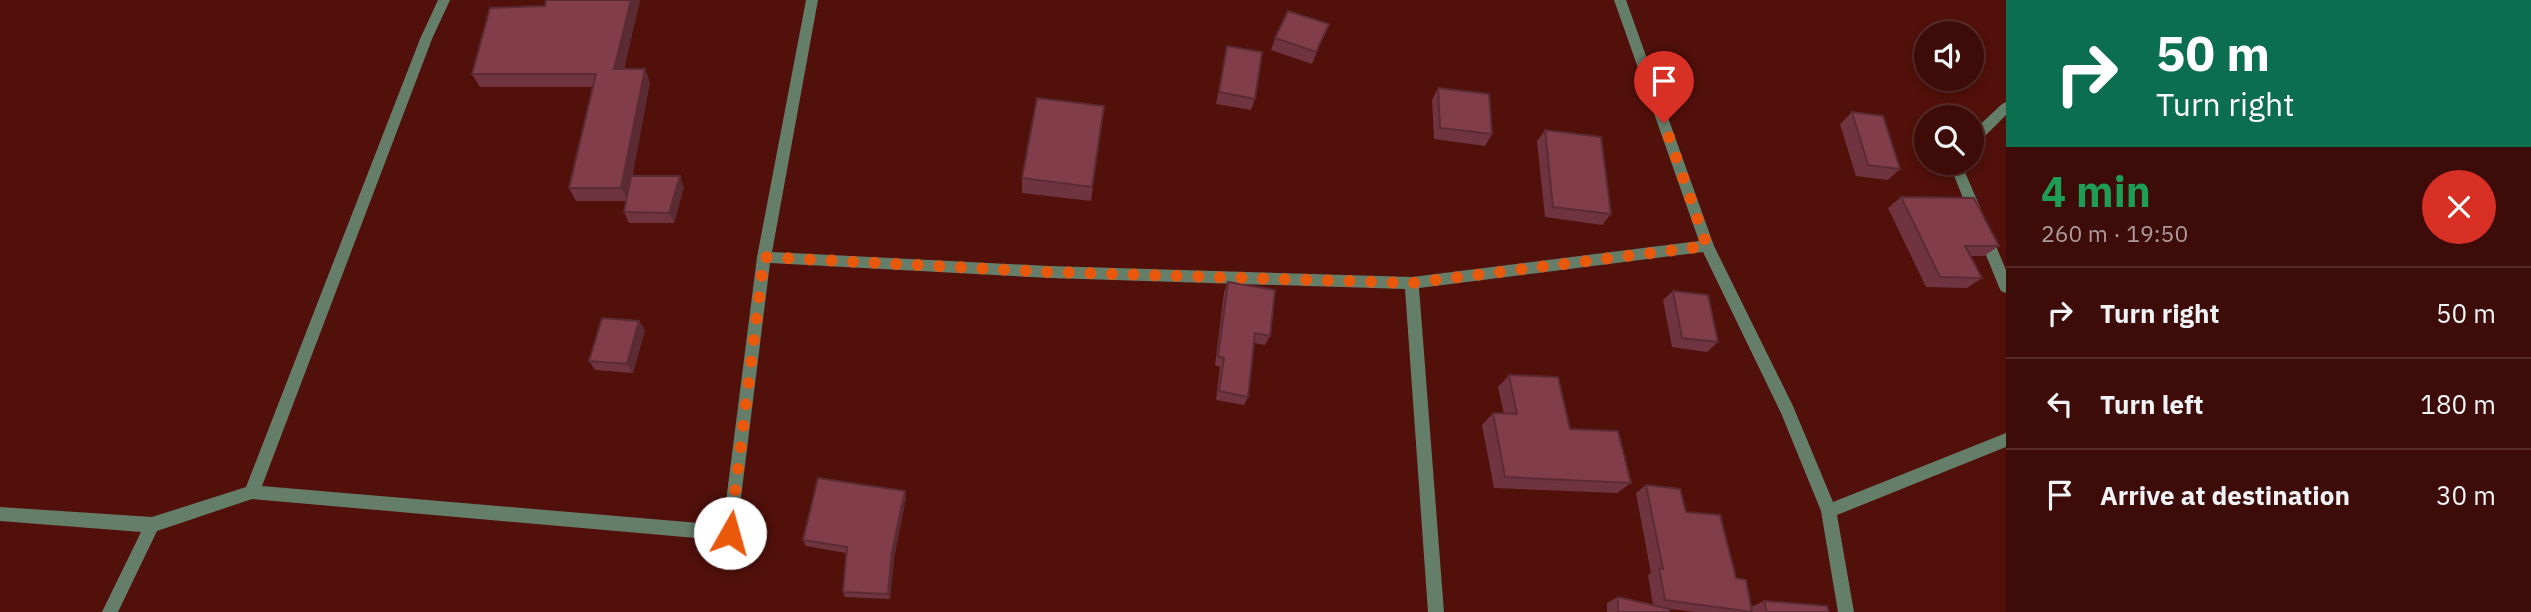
<!DOCTYPE html>
<html lang="en">
<head>
<meta charset="utf-8">
<style>
	:root { --surface:#3d0c08; --page:#481a16; --text:#f1f3f6; --muted:#ad9b9c; --line:#562c29 }
	body { margin:0; font-family:"IBM Plex Sans",sans-serif; background:var(--page); color:var(--text); height:100vh; display:flex; flex-direction:column; font-size:26px; white-space:nowrap }
	* { box-sizing:border-box; margin:0 }
	p { font-size:23px; color:var(--muted) }
	.icon { flex:none; width:38px; height:38px; fill:none; stroke:currentColor; stroke-width:2; stroke-linecap:round; stroke-linejoin:round }
	.map { position:relative; flex:1; overflow:hidden }
	.side { display:flex; flex-direction:column; background:var(--surface); width:525px }
	.side>* { flex:none }
	.top-card { background:#0b6e4f; color:#fff; overflow:hidden }
	.fabs { position:absolute; left:1914px; top:21px; display:grid; gap:14px }
	.fabs a { display:grid; place-items:center; width:70px; height:70px; border-radius:50%; background:var(--surface); box-shadow:0 4px 10px #0003,0 0 0 2px var(--line); font-size:35px }
	.pin { position:absolute; display:grid; place-items:center; width:60px; height:60px; color:#fff; margin:-72px -30px; border-radius:50% 50% 50% 0; rotate:-45deg; box-shadow:0 0 7px #0007 }
	.pin .icon { rotate:45deg }
	.me { position:absolute; width:77px; margin:-38px; rotate:7deg; stroke-linejoin:round; filter:drop-shadow(0 0 5px #0008) }
	.turn { display:flex; align-items:center; gap:24px; height:147px; padding:0 35px; font-size:32px }
	.turn .icon { width:91px; height:91px; stroke-width:2.5 }
	.turn b { display:block; font-size:49px; line-height:60px }
	.round { display:grid; place-items:center; flex:none; width:74px; height:74px; border-radius:37px; background:var(--page) }
	.overview { display:flex; align-items:center; justify-content:space-between; height:119px; padding:0 35px }
	h1 { font-size:42px; font-weight:800; line-height:52px; color:#1e9e55 }
	ul { padding:0; list-style:none }
	li { display:flex; align-items:center; gap:21px; height:91px; padding:0 35px; border-top:2px solid var(--line) }
	li div { flex:1 }
	li b { display:block; font-size:26px }
	li em { font-style:normal }
	main { display:flex; flex:1; min-height:0 }
	.map>svg:first-child { display:block }
	.lines { fill:none; stroke-linecap:round; stroke-linejoin:round }
	.street { fill:#657e6a; fill-rule:evenodd }
	.wall { fill:#703440 }
	.shaded-wall { fill:#5b2b34 }
	.building { fill:#823d4a; stroke:#5b2b34; stroke-width:2 }
	.route { stroke:#ea580c; stroke-width:12; stroke-dasharray:0 21.6 }
</style>
</head>
<body>
<main>
<div class="map">
<svg width="2006" height="612" viewBox="0 0 2006 612">
	<rect width="100%" height="100%" fill="#51100a"/>
	<g class="lines">
		<path class="street" d="M 438,0 L 450,0 L 432,39 L 262,486 L 723,525 L 757,257 L 806,0 L 818,0 L 772,252 L 1050,266 L 1412,277 L 1699,241 L 1614,0 L 1626,0 L 1714,246 L 1793,406 L 1833,502 L 2006,433 L 2006,447 L 1837,515 L 1854,612 L 1838,612 L 1821,511 L 1781,413 L 1703,252 L 1419,288 L 1444,612 L 1428,612 L 1405,289 L 1050,278 L 770,263 L 736,538 L 730,541 L 252,499 L 157,531 L 118,612 L 102,612 L 141,532 L 0,521 L 0,507 L 152,517 L 246,487 L 420,39 Z
			M 2006,102 L 2006,115 L 1977,144 L 1972,145 L 1972,132 L 2002,104 Z
			M 1949,163 L 1961,163 L 1983,214 L 1981,218 L 1971,218 Z
			M 1984,227 L 1989,229 L 2006,270 L 2006,293 L 2001,291 L 1999,287 L 1977,233 L 1979,229 Z"/>
	</g>
	<path class="wall" d="M 640,0 L 624,69 L 650,82 L 632,176 L 684,187 L 674,223 L 629,223 L 624,212 L 626,201 L 576,201 L 569,188 L 593,87 L 480,87 L 472,74 L 545,6 Z
		M 1329,24 L 1312,64 L 1271,50 L 1275,38 Z
		M 1227,46 L 1255,99 L 1251,110 L 1216,104 Z
		M 1438,88 L 1492,134 L 1485,146 L 1434,139 L 1432,100 Z
		M 1104,106 L 1091,201 L 1022,193 L 1022,178 Z
		M 1852,112 L 1900,169 L 1888,180 L 1856,176 L 1840,124 Z
		M 1545,130 L 1611,214 L 1602,225 L 1545,217 L 1537,141 Z
		M 1901,197 L 1999,246 L 1984,256 L 1970,256 L 1982,278 L 1967,288 L 1926,287 L 1888,208 Z
		M 1228,282 L 1270,336 L 1265,345 L 1254,343 L 1248,397 L 1244,405 L 1216,400 L 1220,367 L 1215,365 L 1224,292 Z
		M 1673,291 L 1718,342 L 1707,352 L 1672,347 L 1663,300 Z
		M 639,321 L 645,330 L 633,373 L 595,370 L 589,361 Z
		M 1509,375 L 1631,483 L 1617,493 L 1494,488 L 1482,425 L 1493,413 L 1504,414 L 1498,387 Z
		M 1646,485 L 1686,512 L 1736,578 L 1751,607 L 1764,601 L 1829,612 L 1695,612 L 1663,608 L 1670,612 L 1607,612 L 1607,603 L 1618,597 L 1653,605 L 1648,575 L 1651,573 L 1636,493 Z
		M 905,491 L 906,498 L 894,558 L 890,599 L 845,597 L 843,592 L 846,553 L 806,546 L 803,540 Z"/>
	<path class="shaded-wall" d="M 631,0 L 640,0 L 620,83 L 614,69 Z
		M 1329,24 L 1324,36 L 1312,64 L 1316,52 Z
		M 645,69 L 650,82 L 628,201 L 621,188 Z
		M 680,176 L 684,187 L 674,223 L 669,213 Z
		M 639,321 L 645,330 L 633,373 L 627,364 Z
		M 905,491 L 906,498 L 894,558 L 890,599 L 888,594 L 892,552 Z"/>
	<path class="building" d="M 546,0 L 631,0 L 614,69 L 645,69 L 621,188 L 569,188 L 596,74 L 472,74 L 490,8 L 545,6 Z
		M 1288,11 L 1329,24 L 1316,52 L 1275,38 Z
		M 1227,46 L 1262,52 L 1255,99 L 1219,92 Z
		M 1438,88 L 1489,94 L 1492,134 L 1440,128 Z
		M 1037,98 L 1104,106 L 1092,187 L 1022,178 Z
		M 1852,112 L 1883,116 L 1900,169 L 1868,165 Z
		M 1545,130 L 1601,137 L 1611,214 L 1553,207 Z
		M 631,176 L 680,176 L 669,213 L 624,212 Z
		M 1901,197 L 1974,198 L 1999,246 L 1965,246 L 1982,278 L 1940,277 Z
		M 1228,282 L 1275,290 L 1270,336 L 1255,333 L 1248,397 L 1219,391 L 1224,358 L 1218,356 Z
		M 1673,291 L 1708,295 L 1718,342 L 1682,338 Z
		M 602,318 L 639,321 L 627,364 L 589,361 Z
		M 1509,375 L 1558,377 L 1570,429 L 1618,431 L 1631,483 L 1505,477 L 1493,413 L 1517,414 Z
		M 818,478 L 905,491 L 892,552 L 888,594 L 843,592 L 847,547 L 803,540 Z
		M 1646,485 L 1680,489 L 1686,512 L 1720,515 L 1736,578 L 1746,580 L 1752,612 L 1665,600 L 1659,568 L 1663,569 Z
		M 1618,597 L 1670,609 L 1670,612 L 1618,612 Z
		M 1764,601 L 1827,606 L 1829,612 L 1767,612 Z"/>
	<g class="lines">
		<path class="route" d="M 730,533 L 764,257 L 1049,272 L 1412,283 L 1707,246 L 1664,123"/>
	</g>
</svg>
<div class="fabs">
<a><svg class="icon" aria-label="sound" viewBox="0 0 24 24"><path d="M4 9h4l5-4v14l-5-4H4zM17 9q2 3 0 6"/></svg></a>
<a><svg class="icon" aria-label="search" viewBox="0 0 24 24"><circle cx="10" cy="10" r="6"/><path d="M15 15l6 6"/></svg></a>
</div>
<div class="pin" style="left:1664px;top:123px;background:#d93025"><svg class="icon" aria-label="arrive" viewBox="0 0 24 24"><path d="M6 21V4h12l-3 4 3 4H6"/></svg></div>
<svg class="me" style="left:730px;top:533px" viewBox="-20 -20 40 40"><circle r="19" fill="#fff"/><path d="M0-13L10 11 0 6-10 11z" fill="#ea580c"/></svg>
</div>
<section class="side">
<div class="top-card">
<div class="turn"><svg class="icon" aria-label="right" viewBox="0 0 24 24"><path d="M7 20v-9h11M14 6l5 5-5 5"/></svg><div><b>50 m</b>Turn right</div></div>
</div>
<div class="overview"><div><h1>4 min</h1><p>260 m · 19:50</p></div><a class="round" style="background:#d93025;color:#fff"><svg class="icon" aria-label="close" viewBox="0 0 24 24"><path d="M6 6l12 12M18 6L6 18"/></svg></a></div>
<ul>
<li><svg class="icon" aria-label="right" viewBox="0 0 24 24"><path d="M7 20v-9h11M14 6l5 5-5 5"/></svg><div><b>Turn right</b></div><em>50 m</em></li>
<li><svg class="icon" aria-label="left" viewBox="0 0 24 24"><path d="M17 20v-9H6M10 6l-5 5 5 5"/></svg><div><b>Turn left</b></div><em>180 m</em></li>
<li><svg class="icon" aria-label="arrive" viewBox="0 0 24 24"><path d="M6 21V4h12l-3 4 3 4H6"/></svg><div><b>Arrive at destination</b></div><em>30 m</em></li>
</ul>
</section>
</main>
</body>
</html>
